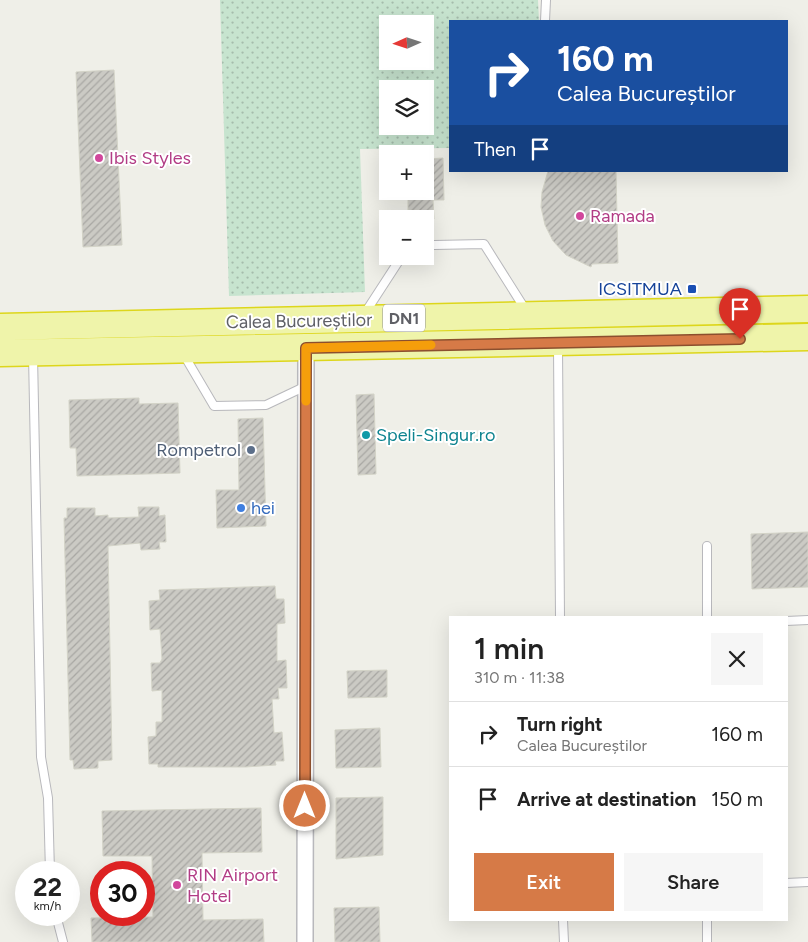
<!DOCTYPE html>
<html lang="en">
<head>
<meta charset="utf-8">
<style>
	:root { --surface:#fff; --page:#f6f6f6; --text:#222; --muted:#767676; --line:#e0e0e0; --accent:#d67a47 }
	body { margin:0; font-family:Figtree,sans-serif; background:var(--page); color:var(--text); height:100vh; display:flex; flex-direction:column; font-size:19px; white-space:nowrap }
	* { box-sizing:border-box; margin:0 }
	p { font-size:16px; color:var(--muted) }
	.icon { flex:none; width:28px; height:28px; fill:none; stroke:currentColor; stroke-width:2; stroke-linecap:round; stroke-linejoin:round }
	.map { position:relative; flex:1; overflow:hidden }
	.panel { position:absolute; left:449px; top:616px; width:339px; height:305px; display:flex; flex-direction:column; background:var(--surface); border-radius:0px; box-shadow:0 5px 20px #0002 }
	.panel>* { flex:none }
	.guide { position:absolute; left:449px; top:20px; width:339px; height:152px; border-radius:0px; box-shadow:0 5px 20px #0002; background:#1a4fa0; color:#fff; overflow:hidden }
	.needle { width:32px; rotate:267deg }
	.buttons { position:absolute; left:379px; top:15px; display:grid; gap:10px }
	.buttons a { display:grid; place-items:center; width:55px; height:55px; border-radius:0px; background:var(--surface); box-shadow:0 5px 20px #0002; font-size:25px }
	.speed { position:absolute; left:15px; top:861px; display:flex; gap:10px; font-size:25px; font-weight:700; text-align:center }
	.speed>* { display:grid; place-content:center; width:65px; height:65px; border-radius:50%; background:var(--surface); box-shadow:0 5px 20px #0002; line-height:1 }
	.speed small { font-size:12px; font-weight:400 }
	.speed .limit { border:8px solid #d22; background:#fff; color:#111 }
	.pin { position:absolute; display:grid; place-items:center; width:42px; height:42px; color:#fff; margin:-51px -21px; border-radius:50% 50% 50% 0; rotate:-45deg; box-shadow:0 0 5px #0007 }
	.pin .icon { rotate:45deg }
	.me { position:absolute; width:55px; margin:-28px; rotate:0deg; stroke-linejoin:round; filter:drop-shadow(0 0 4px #0008) }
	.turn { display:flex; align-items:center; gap:18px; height:105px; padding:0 25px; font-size:22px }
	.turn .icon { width:65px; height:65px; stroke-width:2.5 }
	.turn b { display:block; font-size:35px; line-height:42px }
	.then { display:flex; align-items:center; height:48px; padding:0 25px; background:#0003; gap:10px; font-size:19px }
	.round { display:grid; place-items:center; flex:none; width:52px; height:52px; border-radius:0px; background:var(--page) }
	.headline { display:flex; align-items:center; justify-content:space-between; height:85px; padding:0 25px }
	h1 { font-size:30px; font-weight:600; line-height:38px }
	.primary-button { display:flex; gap:10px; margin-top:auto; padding:10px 25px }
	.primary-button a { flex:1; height:58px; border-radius:0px; background:var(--accent); color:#fff; font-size:20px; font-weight:600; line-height:58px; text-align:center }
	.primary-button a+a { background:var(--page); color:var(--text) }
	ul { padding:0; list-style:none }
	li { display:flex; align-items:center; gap:15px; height:65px; padding:0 25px; border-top:1px solid var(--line) }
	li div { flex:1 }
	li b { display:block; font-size:19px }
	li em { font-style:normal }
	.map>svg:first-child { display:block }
	.grass { fill:url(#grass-dots); fill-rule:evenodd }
	.building { fill:url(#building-hatch); stroke:#d3d3c7 }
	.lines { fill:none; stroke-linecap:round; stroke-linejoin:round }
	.service-casing { stroke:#b8b8bc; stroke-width:10 }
	.minor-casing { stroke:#b8b8bc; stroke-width:18 }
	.trunk-casing { stroke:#ddd61b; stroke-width:29 }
	.service { stroke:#fff; stroke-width:8 }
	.minor { stroke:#fff; stroke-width:15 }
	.trunk { stroke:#eff4aa; stroke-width:26 }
	.route-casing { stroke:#8b4f2e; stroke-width:12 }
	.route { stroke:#d67a47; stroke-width:9 }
	.slow { stroke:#f59e0b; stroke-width:9 }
	.hotel-dot { fill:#d1479c; stroke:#fff; stroke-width:2 }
	.transit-dot { fill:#1a4fb4; stroke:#fff; stroke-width:2 }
	.culture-dot { fill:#0f9aa8; stroke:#fff; stroke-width:2 }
	.service-dot { fill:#5c6f8a; stroke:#fff; stroke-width:2 }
	.shop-dot { fill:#3f7fe0; stroke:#fff; stroke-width:2 }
	.labels { text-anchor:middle; stroke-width:4; stroke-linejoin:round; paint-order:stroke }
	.shield { fill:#fff; stroke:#8f9094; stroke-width:1 }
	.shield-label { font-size:16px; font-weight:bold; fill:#5f6066 }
	.hotel-label { font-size:18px; fill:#b23c85; stroke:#fff; text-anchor:start }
	.transit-label { font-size:18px; fill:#164399; stroke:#fff; text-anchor:end }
	.street-label { font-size:18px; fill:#5f6066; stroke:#fff }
	.culture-label { font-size:18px; fill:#0d838f; stroke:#fff; text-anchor:start }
	.service-label { font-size:18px; fill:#4e5e75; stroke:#fff; text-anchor:end }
	.shop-label { font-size:18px; fill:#366cbe; stroke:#fff; text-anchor:start }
</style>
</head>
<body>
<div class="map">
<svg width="808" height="942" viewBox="0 0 808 942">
	<defs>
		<pattern id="grass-dots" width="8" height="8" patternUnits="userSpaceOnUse" patternTransform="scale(1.25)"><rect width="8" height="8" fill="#c7e4cf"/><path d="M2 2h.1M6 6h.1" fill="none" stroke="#a5bcac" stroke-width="1.8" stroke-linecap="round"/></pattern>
		<pattern id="building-hatch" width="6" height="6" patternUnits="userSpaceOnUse" patternTransform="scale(1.25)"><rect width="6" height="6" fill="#cbcac4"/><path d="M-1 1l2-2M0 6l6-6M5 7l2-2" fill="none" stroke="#a8a7a3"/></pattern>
	</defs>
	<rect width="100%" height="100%" fill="#efefe8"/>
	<path class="grass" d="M 220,0 L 538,0 L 539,21 L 450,21 L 450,148 L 360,149 L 365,292 L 229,296 ZM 388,24 L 425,24 L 425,61 L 388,61 ZM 388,89 L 425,89 L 425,126 L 388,126 Z"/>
	<path class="building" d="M 114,70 L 122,245 L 83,247 L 76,72 Z
		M 443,158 L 444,200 L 433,200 L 434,219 L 408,219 L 408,191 L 425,191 L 425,159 Z
		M 548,171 L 616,171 L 618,263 L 592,264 L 591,267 L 566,255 L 553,241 L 545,225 L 541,207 L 542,192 Z
		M 374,394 L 376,474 L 358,475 L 356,395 Z
		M 139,398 L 139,404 L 178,403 L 180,473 L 77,476 L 76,448 L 70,448 L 69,400 Z
		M 263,418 L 266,526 L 217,528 L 216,490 L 239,490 L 238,419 Z
		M 138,507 L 159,507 L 159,516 L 165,515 L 166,542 L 159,542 L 160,549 L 141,550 L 140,543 L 108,546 L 112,760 L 98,761 L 98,768 L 74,769 L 73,760 L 70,760 L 64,518 L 67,518 L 67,508 L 95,508 L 95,516 L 108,515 L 108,518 L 139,517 Z
		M 808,532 L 808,587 L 752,589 L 751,534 Z
		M 275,586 L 276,599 L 284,599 L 285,623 L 277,624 L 277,661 L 286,660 L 287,688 L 278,688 L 279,699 L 272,699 L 274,733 L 282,732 L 284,761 L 275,761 L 276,765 L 245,767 L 158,767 L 158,764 L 149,764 L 148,737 L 156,736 L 156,722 L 162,722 L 162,690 L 152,691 L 151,663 L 160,663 L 162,659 L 160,629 L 150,630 L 149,601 L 160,600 L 159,590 Z
		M 387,670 L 387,697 L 348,698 L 347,671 Z
		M 380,728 L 381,767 L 336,768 L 335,730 Z
		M 383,797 L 383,855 L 336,859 L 336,798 Z
		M 261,808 L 262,852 L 202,853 L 203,920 L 263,919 L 264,942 L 92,942 L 91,918 L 153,917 L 152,856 L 103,856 L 102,811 Z
		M 379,907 L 380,942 L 335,942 L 334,908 Z"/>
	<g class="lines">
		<defs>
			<path id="service" d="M 545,21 L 546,0
				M 434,245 L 484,244 L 525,309
				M 365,313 L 402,256
				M 558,347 L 560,618
				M 33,355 L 41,757 L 48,798 L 50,872
				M 184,355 L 214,406 L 266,405 L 306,386
				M 707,618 L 707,546
				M 786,621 L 808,620
				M 786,883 L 808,882
				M 56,915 L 63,942
				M 563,920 L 564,942
				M 707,942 L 707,920"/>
			<path id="minor" d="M 305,942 L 306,348"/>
			<path id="trunk" d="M 0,327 L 808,309
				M 0,353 L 808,337"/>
		</defs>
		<use href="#service" class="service-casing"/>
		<use href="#minor" class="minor-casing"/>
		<use href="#trunk" class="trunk-casing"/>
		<use href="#service" class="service"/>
		<use href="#minor" class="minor"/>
		<use href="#trunk" class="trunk"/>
	</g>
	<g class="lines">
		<defs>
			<path id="route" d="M 305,806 L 306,348 L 740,339"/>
		</defs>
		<use href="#route" class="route-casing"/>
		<use href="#route" class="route"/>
		<path class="slow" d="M 306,401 L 306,348 L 431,345"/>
	</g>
	<g class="hotel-dot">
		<circle cx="99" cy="158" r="5"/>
		<circle cx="580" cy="216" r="5"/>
		<circle cx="177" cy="885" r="5"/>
	</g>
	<rect class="transit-dot" x="687" y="284" width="10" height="10" rx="2.5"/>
	<circle class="culture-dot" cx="366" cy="435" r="5"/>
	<circle class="service-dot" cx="251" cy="450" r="5"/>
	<circle class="shop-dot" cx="241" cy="508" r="5"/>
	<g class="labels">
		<rect class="shield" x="383" y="304.5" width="42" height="27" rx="4"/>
		<g class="shield-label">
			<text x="404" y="324">DN1</text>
		</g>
		<g class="hotel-label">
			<text x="109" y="164">Ibis Styles</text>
			<text x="590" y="222">Ramada</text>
			<text x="187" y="881">RIN Airport<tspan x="187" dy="21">Hotel</tspan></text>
		</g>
		<g class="transit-label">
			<text x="682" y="295">ICSITMUA</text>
		</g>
		<g class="street-label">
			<text transform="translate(299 321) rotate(-1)" y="6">Calea Bucureștilor</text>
		</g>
		<g class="culture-label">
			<text x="376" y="441">Speli-Singur.ro</text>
		</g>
		<g class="service-label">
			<text x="241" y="456">Rompetrol</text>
		</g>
		<g class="shop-label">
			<text x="251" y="514">hei</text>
		</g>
	</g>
</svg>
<div class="buttons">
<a><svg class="needle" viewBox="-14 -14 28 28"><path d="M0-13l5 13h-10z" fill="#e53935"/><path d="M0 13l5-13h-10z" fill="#767676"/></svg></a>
<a><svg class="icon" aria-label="layers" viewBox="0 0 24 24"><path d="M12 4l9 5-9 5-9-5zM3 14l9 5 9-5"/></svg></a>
<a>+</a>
<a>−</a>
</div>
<div class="speed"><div>22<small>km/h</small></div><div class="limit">30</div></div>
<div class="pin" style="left:740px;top:339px;background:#d93025"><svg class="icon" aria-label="arrive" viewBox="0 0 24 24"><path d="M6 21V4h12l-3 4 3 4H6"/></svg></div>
<svg class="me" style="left:305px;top:806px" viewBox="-20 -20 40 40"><circle r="17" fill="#d67a47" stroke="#fff" stroke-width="3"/><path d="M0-11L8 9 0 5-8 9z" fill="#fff"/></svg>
<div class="guide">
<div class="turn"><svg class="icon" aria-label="right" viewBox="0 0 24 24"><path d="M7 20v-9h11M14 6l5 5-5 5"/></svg><div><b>160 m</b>Calea Bucureștilor</div></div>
<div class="then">Then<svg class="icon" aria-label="arrive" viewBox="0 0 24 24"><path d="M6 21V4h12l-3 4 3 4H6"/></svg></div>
</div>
<section class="panel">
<div class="headline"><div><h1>1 min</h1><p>310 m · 11:38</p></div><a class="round"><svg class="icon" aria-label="close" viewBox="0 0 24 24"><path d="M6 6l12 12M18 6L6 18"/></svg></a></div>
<ul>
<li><svg class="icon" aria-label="right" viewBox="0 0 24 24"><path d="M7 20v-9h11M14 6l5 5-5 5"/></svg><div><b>Turn right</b><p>Calea Bucureștilor</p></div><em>160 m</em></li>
<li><svg class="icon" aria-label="arrive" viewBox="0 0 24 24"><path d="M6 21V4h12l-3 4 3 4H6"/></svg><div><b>Arrive at destination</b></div><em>150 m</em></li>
</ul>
<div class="primary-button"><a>Exit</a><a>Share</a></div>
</section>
</div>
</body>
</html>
